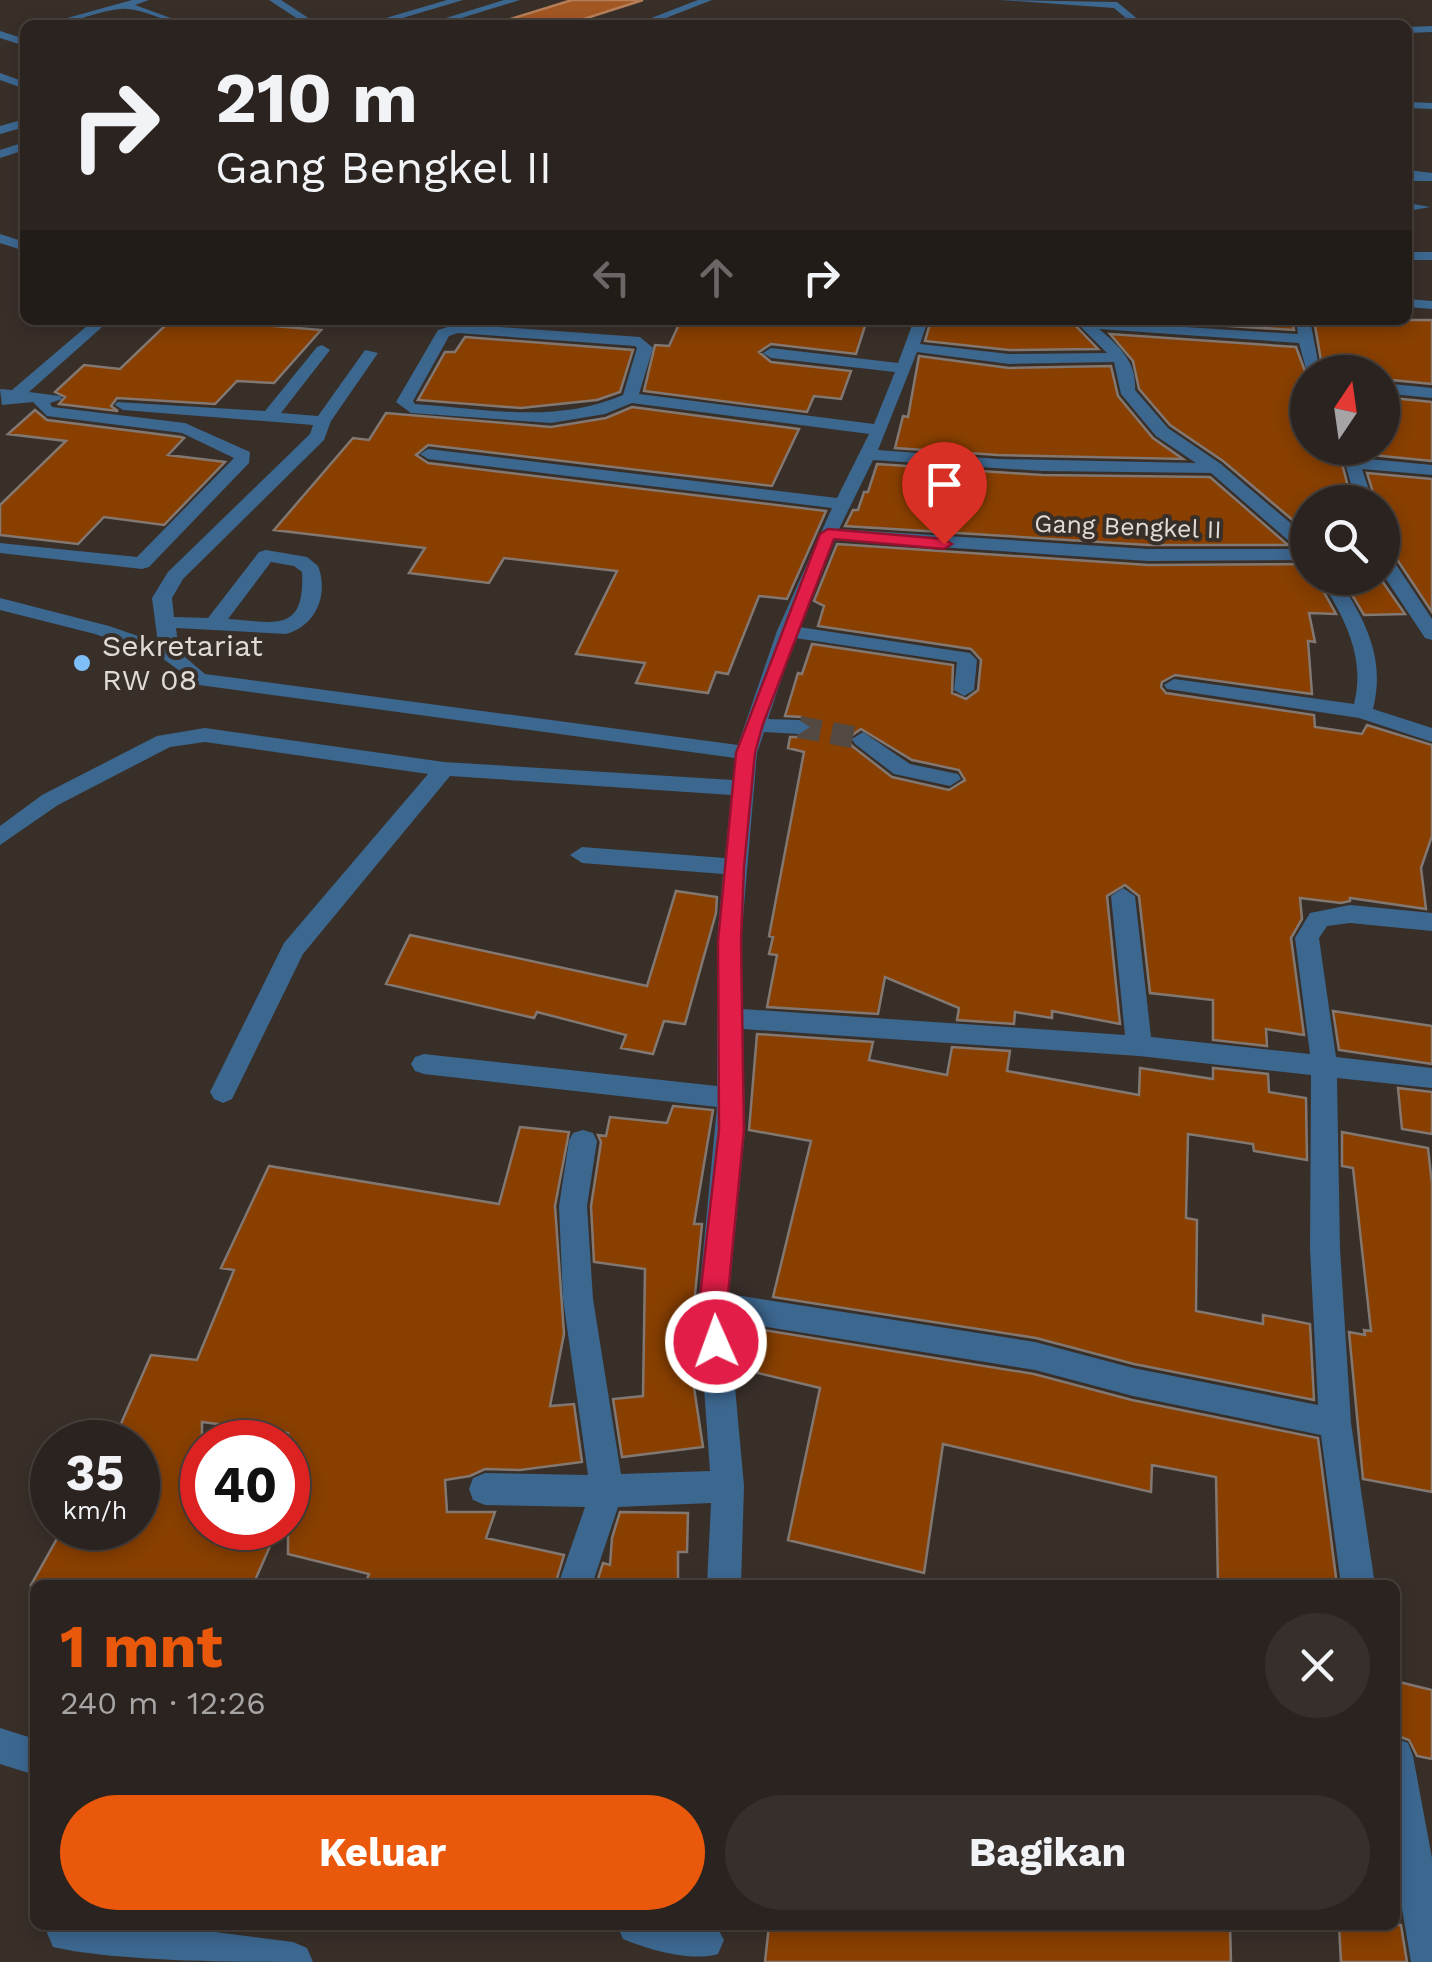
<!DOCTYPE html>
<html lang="id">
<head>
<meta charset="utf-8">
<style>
	:root { --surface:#2b231f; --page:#372f2c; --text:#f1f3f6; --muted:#a6a4a4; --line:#47403d; --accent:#ea580c }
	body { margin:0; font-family:"Work Sans",sans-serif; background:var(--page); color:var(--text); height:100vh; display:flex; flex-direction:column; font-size:38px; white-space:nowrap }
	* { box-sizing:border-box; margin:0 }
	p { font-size:32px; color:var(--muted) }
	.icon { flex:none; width:55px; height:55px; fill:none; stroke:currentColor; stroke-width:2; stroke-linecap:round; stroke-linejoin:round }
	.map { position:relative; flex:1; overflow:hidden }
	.sheet { position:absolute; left:30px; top:1580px; width:1370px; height:350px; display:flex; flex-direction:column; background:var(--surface); border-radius:15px; box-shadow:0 5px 15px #0003,0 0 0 2px var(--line) }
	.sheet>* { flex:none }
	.guide { position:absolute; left:20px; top:20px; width:1392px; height:305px; border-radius:15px; box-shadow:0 5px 15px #0003,0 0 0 2px var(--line); background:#2b231f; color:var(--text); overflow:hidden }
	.needle { width:65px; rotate:13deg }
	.tools { position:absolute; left:1290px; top:355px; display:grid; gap:20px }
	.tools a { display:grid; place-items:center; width:110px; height:110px; border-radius:50%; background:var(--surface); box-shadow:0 5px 15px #0003,0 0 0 2px var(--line); font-size:50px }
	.speed { position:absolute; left:30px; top:1420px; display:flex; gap:20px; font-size:50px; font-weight:700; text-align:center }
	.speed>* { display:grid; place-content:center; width:130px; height:130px; border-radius:50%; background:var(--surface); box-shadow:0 5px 15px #0003,0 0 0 2px var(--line); line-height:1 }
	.speed small { font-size:25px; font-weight:400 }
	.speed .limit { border:15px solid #d22; background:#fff; color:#111 }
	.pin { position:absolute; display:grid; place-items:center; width:85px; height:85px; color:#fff; margin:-102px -42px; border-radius:50% 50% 50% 0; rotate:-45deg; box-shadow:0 0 10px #0007 }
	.pin .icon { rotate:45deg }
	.me { position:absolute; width:110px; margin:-55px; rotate:358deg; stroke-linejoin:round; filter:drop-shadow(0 0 8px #0008) }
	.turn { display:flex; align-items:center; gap:35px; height:210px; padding:0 30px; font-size:45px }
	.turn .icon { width:130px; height:130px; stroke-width:2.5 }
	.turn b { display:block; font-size:70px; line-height:85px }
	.lanes { display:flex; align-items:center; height:95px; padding:0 30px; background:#0003; justify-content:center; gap:50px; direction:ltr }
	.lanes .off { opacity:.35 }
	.round { display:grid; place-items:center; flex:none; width:105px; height:105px; border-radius:52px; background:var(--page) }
	.head { display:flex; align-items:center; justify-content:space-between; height:170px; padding:0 30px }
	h1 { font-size:60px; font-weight:700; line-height:75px; color:var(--accent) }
	.button { display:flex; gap:20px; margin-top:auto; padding:20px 30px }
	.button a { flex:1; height:115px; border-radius:60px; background:var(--accent); color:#fff; font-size:40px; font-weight:700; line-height:115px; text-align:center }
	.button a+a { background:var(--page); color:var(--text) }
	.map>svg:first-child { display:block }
	.water { fill:#a25622; stroke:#b57e58; stroke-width:2.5 }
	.building { fill:#883f00; stroke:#837871; stroke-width:2.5; fill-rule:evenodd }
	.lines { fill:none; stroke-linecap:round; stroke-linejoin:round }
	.minor-tunnel { stroke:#524943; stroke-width:22; stroke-dasharray:22 11; stroke-linecap:butt }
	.minor { fill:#3c678f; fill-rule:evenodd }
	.route { fill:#e11d48; stroke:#92132f; stroke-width:2.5 }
	.poi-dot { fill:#7ebef9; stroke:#392f29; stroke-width:4 }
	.labels { text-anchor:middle; stroke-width:8; stroke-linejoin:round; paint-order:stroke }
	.far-street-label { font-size:25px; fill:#e1dbd7; stroke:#392f29 }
	.poi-label { font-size:30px; fill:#e1dbd7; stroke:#392f29; text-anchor:start }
</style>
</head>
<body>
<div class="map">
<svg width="1432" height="1962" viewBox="0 0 1432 1962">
	<rect width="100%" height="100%" fill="#392f29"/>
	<path class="water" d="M 572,0 L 643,0 L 565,25 L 491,25 Z"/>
	<path class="building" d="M 171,320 L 267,320 L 262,325 L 321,330 L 274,383 L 237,381 L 215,404 L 117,398 L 111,406 L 118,411 L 59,404 L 65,397 L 55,392 L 84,365 L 120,369 Z
		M 681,320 L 867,320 L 856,354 L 771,344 L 759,352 L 771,362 L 851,371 L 841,399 L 814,396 L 807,412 L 644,391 L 655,345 L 669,346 Z
		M 931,320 L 1070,320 L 1098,349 L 1009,350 L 925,341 Z
		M 1134,320 L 1292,320 L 1294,330 Z
		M 1314,320 L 1432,320 L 1432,384 L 1382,379 L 1382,372 L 1323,372 Z
		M 1110,334 L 1296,347 L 1308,379 L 1308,448 L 1338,448 L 1352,502 L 1308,502 L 1308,533 L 1223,461 L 1170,425 L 1139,389 L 1133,361 Z
		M 465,337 L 633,350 L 620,392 L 597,400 L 521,408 L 418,400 L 445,352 L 455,352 Z
		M 919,356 L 1009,368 L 1111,366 L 1118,396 L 1153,438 L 1183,459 L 998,455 L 895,448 L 903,416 L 908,417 Z
		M 1382,397 L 1432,402 L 1432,461 L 1362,454 L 1359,448 L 1382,448 Z
		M 632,407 L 799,429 L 772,486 L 428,445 L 416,455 L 428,463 L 826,511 L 787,599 L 759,596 L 728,674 L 716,672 L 708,693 L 636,683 L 645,663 L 576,654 L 617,571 L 504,558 L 489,583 L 409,573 L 425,548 L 274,530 L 353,438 L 369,440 L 386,413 L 551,427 L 606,418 Z
		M 35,410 L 47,420 L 181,437 L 184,438 L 168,455 L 225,462 L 164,525 L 104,517 L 78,544 L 0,535 L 0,505 L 66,441 L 8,434 Z
		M 877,464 L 1042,475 L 1210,477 L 1288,545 L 1148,545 L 845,526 L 853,510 L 858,510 L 864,492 L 868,492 Z
		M 1367,473 L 1432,479 L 1432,612 L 1392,552 L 1382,546 L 1382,502 L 1376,502 Z
		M 837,544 L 1148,565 L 1308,564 L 1308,578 L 1316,578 L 1336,614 L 1309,613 L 1315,642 L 1308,641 L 1312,694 L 1175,675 L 1162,682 L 1161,687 L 1166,693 L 1314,715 L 1315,727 L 1362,734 L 1367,725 L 1432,745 L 1432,836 L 1421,868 L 1426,909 L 1350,898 L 1350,901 L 1341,903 L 1300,898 L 1302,919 L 1291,938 L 1304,1035 L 1266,1029 L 1267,1046 L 1213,1040 L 1213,1000 L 1150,993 L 1139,896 L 1125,885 L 1107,896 L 1120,1024 L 1052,1011 L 1052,1018 L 1015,1012 L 1014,1024 L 957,1020 L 959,1008 L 885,977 L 878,1014 L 767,1007 L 777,955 L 769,954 L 773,937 L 769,936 L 804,752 L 788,748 L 790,737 L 801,737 L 814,728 L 801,717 L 785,716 L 798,673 L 802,674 L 812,644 L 953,665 L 952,693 L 966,699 L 978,690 L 981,660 L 971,649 L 818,626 L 824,606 L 814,601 ZM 861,729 L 912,760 L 959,770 L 965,780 L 949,790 L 892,777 L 852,746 L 848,738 Z
		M 1342,578 L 1380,578 L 1405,614 L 1364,615 Z
		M 676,891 L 717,897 L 716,913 L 685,1024 L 664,1021 L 653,1054 L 621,1048 L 626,1035 L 537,1012 L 534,1018 L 386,984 L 410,935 L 647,986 Z
		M 1333,1011 L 1432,1026 L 1432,1064 L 1339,1050 Z
		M 757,1034 L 873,1042 L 869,1060 L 947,1075 L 952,1047 L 1010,1051 L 1007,1071 L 1139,1095 L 1140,1068 L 1213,1079 L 1213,1068 L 1268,1074 L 1269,1092 L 1306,1098 L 1307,1160 L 1254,1151 L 1253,1144 L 1188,1134 L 1186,1218 L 1197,1220 L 1196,1311 L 1263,1324 L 1263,1315 L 1310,1324 L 1314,1400 L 1134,1364 L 1036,1338 L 773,1297 L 811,1141 L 749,1130 Z
		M 1398,1088 L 1432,1092 L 1432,1134 L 1402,1129 Z
		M 673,1106 L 713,1110 L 694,1224 L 702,1224 L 694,1305 L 697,1348 L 688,1348 L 703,1447 L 622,1457 L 613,1399 L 643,1396 L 645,1269 L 594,1262 L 591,1206 L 601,1142 L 598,1135 L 606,1136 L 610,1117 L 667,1123 Z
		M 520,1127 L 569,1132 L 555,1206 L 564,1334 L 550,1406 L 574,1404 L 582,1462 L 520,1470 L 485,1469 L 470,1476 L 445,1480 L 447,1512 L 495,1512 L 486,1538 L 564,1555 L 555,1585 L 391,1585 L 367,1579 L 369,1574 L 288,1554 L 288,1433 L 202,1422 L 202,1528 L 278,1528 L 253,1585 L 31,1585 L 63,1528 L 138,1528 L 138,1442 L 113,1442 L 151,1355 L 197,1360 L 234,1270 L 221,1268 L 269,1166 L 499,1204 Z
		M 1342,1132 L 1428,1148 L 1432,1184 L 1432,1492 L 1363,1479 L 1349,1332 L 1365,1335 L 1364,1330 L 1371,1331 L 1353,1168 L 1342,1166 Z
		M 733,1325 L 1034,1374 L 1132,1400 L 1318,1438 L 1337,1585 L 1218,1585 L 1216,1477 L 1152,1465 L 1151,1492 L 943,1444 L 924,1573 L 788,1540 L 820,1388 L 758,1373 L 756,1347 L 735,1347 Z
		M 620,1512 L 688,1513 L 687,1552 L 678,1552 L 678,1585 L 596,1585 L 603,1563 L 610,1565 L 612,1538 Z
		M 1395,1681 L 1432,1690 L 1432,1759 L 1417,1756 L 1409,1740 L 1395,1735 Z
		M 769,1925 L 1230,1925 L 1231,1962 L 765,1962 Z
		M 1339,1925 L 1401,1925 L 1407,1962 L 1341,1962 Z"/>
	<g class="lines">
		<path class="minor-tunnel" d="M 799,727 L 863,739"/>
		<path class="minor" d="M 132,0 L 149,0 L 135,5 L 190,25 C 167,25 143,7 120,9 C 93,12 70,25 42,25 Z
			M 269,0 L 281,0 L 319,25 L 307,25 Z
			M 447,0 L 463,0 L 379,25 L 362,25 Z
			M 504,0 L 520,0 L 442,24 L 433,22 Z
			M 698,0 L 712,0 L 648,25 L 633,25 Z
			M 1000,0 L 1117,2 L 1145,25 L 1134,25 L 1114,8 Z
			M 828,19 L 832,24 L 781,25 L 786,22 Z
			M 1432,26 L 1432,32 L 1408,33 L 1408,27 Z
			M 0,31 L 25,39 L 25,46 L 0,38 Z
			M 0,73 L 25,82 L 25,89 L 0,80 Z
			M 1408,102 L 1432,103 L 1432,109 L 1408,108 Z
			M 25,119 L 25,127 L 0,134 L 0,126 Z
			M 25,142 L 25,150 L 0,158 L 0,150 Z
			M 1408,170 L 1432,173 L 1432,181 L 1408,181 Z
			M 1408,203 L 1430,207 L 1408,211 Z
			M 0,234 L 25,242 L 25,251 L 0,243 Z
			M 1408,252 L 1432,252 L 1432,260 L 1408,260 Z
			M 1408,299 L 1432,301 L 1432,309 L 1408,307 Z
			M 94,320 L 110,320 L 29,392 L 60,396 L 62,399 L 50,403 L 52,407 L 185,423 L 250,452 L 249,463 L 149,567 L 142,569 L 0,553 L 0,543 L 137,557 L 234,458 L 182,433 L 47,416 L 33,402 L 2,405 L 0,389 L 12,390 Z
			M 914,320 L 928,320 L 920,344 L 1009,354 L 1107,353 L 1074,320 L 1298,334 L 1296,320 L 1310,320 L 1320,372 L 1308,376 L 1299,343 L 1099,329 C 1119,346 1137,362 1135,390 L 1168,428 L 1221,464 L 1308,538 L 1308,560 L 1148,561 L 835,540 L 799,627 L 970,653 L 977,660 L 974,690 L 964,696 L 954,690 L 957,662 L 795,638 L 768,719 L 799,720 L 810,727 L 799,734 L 764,732 L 757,753 L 741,941 L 742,1009 L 1125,1035 L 1111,896 L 1123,888 L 1135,896 L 1151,1037 L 1310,1054 L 1295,938 L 1310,913 L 1350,905 L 1432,913 L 1432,931 L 1350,923 L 1327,926 L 1319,938 L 1336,1057 L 1432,1068 L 1432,1088 L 1337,1078 L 1340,1249 L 1351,1423 L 1375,1585 L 1341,1585 L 1321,1435 L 1133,1396 L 1035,1370 L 729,1321 L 744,1486 L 741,1585 L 707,1585 L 711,1503 L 618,1507 L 592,1585 L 558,1585 L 585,1507 L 485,1505 L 473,1500 L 469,1489 L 473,1478 L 485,1473 L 588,1475 L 563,1299 L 559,1206 L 569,1141 L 573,1133 L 583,1130 L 593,1133 L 597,1141 L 587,1206 L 593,1299 L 621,1474 L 710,1471 L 698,1305 L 717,1107 L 424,1074 L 415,1071 L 411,1064 L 415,1057 L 424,1054 L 717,1086 L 717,941 L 723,874 L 582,863 L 570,855 L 582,847 L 725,858 L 731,795 L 450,776 L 303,954 L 232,1099 L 223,1103 L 214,1099 L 210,1092 L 284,943 L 428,774 L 205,742 L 170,747 L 58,805 L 0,845 L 0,826 L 42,795 L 157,736 L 205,728 L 444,762 L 733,780 L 735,758 L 199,685 L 162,658 L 95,634 L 0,610 L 0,598 L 109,626 L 158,643 L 152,598 L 168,572 L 310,434 L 313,425 L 123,410 L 115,405 L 117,402 L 265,411 L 317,347 L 322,345 L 330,350 L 281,413 L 318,416 L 365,350 L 378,353 L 331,421 L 324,440 L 183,579 L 172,598 L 174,617 L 208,618 L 259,552 L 266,550 L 307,557 L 318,566 C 329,594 316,626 286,634 L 176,628 L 179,652 L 205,674 L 738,745 L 777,631 L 832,508 L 428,459 L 420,454 L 428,449 L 837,498 L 869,434 L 632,403 L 605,414 L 551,423 L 411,413 L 396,402 L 438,330 L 457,324 L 640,337 L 653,348 L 639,394 L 874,424 L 895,372 L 771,358 L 763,353 L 771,348 L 898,363 ZM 458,333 L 635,346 L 637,348 L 623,395 C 556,424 486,409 415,404 L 413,401 L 449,336 ZM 917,352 L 1009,364 L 1114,362 L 1121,394 L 1156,436 L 1196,463 L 998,459 L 878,450 ZM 873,460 L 1042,471 L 1211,473 L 1298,549 L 1148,549 L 839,529 ZM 271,562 L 294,566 L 302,572 C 305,634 275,622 228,619 ZM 743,1029 L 1139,1056 L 1311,1075 L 1310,1249 L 1318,1405 L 1133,1368 L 1035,1342 L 729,1294 L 745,1130 Z
			M 1382,383 L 1432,388 L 1432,398 L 1382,393 Z
			M 1341,448 L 1355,448 L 1359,458 L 1432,465 L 1432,475 L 1362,469 L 1373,502 L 1356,502 Z
			M 1382,553 L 1389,554 L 1432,619 L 1432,640 L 1425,638 L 1382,573 Z
			M 1320,578 L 1338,578 C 1365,620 1386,658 1373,709 L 1432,728 L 1432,742 L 1359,718 L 1167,689 L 1164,685 L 1174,679 L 1354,704 C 1366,656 1344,618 1320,578 Z
			M 863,732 L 910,764 L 958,774 L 961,779 L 950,786 L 894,774 L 855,744 L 852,739 Z
			M 0,1728 L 35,1739 L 35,1775 L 0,1764 Z
			M 1395,1738 L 1408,1743 L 1413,1756 L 1432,1858 L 1432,1962 L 1411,1962 L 1395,1867 Z
			M 50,1925 L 160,1925 L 293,1942 L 307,1948 L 313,1962 C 240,1962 118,1962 53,1947 L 47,1933 Z
			M 617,1925 L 716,1925 L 724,1940 L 718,1954 C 692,1962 649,1950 623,1939 Z"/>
	</g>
	<path class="route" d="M 828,529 L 944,539 L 952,544 L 944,549 L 834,539 L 763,724 L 755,753 L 744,867 L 741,941 L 744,1130 L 727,1305 L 730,1342 L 726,1350 L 716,1354 L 706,1350 L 699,1305 L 719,1130 L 718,941 L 736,753 L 820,534 Z"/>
	<circle class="poi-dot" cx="82" cy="663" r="10"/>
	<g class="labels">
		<g class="far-street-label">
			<text transform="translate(1128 526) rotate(2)" y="9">Gang Bengkel II</text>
		</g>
		<g class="poi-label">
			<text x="102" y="656">Sekretariat<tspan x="102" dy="34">RW 08</tspan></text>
		</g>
	</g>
</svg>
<div class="tools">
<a><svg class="needle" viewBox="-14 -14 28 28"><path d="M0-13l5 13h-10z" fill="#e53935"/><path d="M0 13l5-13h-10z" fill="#a6a4a4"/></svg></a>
<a><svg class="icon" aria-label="search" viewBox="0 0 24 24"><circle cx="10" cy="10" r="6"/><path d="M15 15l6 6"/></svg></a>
</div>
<div class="speed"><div>35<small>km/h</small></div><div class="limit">40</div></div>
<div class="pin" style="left:944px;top:544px;background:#d93025"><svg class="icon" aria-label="arrive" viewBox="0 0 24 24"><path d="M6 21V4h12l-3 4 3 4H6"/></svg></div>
<svg class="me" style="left:716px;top:1342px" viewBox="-20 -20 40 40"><circle r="17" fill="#e11d48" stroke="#fff" stroke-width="3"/><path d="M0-11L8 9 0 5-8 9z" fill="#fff"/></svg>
<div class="guide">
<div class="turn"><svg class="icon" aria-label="right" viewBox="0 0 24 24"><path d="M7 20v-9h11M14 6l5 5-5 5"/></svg><div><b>210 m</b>Gang Bengkel II</div></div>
<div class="lanes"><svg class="icon off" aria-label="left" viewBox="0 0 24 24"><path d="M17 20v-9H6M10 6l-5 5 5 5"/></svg><svg class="icon off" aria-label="ahead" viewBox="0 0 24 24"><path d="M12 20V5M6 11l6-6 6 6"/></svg><svg class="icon" aria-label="right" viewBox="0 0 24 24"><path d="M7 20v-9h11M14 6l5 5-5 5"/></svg></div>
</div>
<section class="sheet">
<div class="head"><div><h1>1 mnt</h1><p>240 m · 12:26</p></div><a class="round"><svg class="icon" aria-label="close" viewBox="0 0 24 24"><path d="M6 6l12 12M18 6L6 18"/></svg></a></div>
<div class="button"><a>Keluar</a><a>Bagikan</a></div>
</section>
</div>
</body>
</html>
